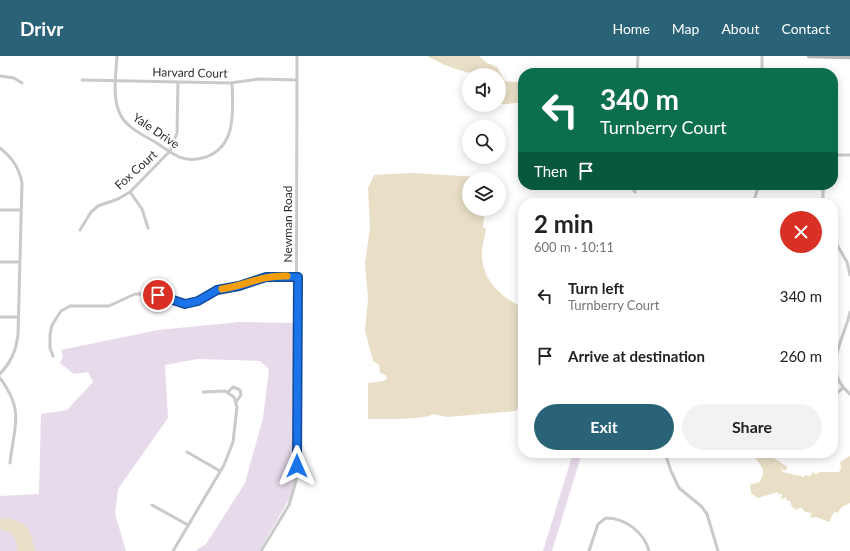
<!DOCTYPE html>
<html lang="en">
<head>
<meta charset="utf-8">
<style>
	:root { --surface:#fff; --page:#f2f2f2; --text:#222; --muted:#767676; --accent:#2a6377 }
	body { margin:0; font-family:Lato,sans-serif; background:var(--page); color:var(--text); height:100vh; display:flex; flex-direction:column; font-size:15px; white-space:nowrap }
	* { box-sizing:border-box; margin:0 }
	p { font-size:13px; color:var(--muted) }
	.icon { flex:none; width:22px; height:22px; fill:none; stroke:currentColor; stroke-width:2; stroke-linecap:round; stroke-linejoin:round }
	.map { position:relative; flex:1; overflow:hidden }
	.sheet { position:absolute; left:518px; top:142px; width:320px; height:260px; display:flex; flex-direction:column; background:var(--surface); border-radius:16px; box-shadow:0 2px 10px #0003 }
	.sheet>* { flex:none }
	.guide { position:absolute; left:518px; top:12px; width:320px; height:122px; border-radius:16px; box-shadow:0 2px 10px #0003; background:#0b6e4f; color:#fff; overflow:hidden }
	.fabs { position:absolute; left:462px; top:12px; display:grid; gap:8px }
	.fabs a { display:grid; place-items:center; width:44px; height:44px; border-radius:50%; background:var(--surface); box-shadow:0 2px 10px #0003; font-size:20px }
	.pin { position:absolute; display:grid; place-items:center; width:34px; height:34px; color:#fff; margin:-17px; border:2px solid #fff; border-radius:50%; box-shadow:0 1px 4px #0007 }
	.me { position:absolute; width:44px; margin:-22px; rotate:0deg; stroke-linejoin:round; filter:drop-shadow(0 0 3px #0008) }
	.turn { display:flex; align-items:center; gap:14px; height:84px; padding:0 16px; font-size:18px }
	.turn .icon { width:52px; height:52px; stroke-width:2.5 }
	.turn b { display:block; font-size:28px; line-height:34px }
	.then { display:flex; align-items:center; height:38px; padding:0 16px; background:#0003; gap:8px; font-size:15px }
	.round { display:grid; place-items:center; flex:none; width:42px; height:42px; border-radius:21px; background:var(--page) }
	.headline { display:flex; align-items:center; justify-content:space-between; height:68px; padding:0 16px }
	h1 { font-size:24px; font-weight:700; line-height:30px }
	.cta { display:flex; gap:8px; margin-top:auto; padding:8px 16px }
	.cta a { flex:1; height:46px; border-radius:24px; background:var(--accent); color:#fff; font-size:16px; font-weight:700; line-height:46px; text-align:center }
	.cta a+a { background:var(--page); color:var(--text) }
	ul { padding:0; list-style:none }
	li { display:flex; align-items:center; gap:12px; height:60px; padding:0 16px }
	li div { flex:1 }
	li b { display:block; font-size:15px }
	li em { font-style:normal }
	header { display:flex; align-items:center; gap:24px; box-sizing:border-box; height:56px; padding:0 20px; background:var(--accent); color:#fff }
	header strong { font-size:19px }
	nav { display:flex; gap:22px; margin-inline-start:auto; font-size:14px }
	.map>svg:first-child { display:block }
	.green { fill:#e7daea }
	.water { fill:#e9dfc7 }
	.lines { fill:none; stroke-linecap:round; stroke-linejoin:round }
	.street { stroke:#cacaca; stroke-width:3 }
	.secondary { stroke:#b7b7b7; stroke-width:4.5 }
	.route-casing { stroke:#114b97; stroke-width:10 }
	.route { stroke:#1a73e8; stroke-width:7 }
	.slow { stroke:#f59e0b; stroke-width:7 }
	.labels { text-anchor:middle; stroke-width:4; stroke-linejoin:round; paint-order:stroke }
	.street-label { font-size:12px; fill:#2d2d2d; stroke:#fff }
</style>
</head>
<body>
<header>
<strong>Drivr</strong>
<nav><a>Home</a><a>Map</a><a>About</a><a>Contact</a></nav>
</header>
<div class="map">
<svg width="850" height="495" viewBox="0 0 850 495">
	<rect width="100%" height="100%" fill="#fff"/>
	<path class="green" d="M 239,266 L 296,267 L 295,426 L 291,440 L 259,495 L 195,495 L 206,488 L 245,427 L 263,362 L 269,313 L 260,305 L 197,303 L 165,309 L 168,362 L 118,433 L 115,458 L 126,495 L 0,495 L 0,440 L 39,438 L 41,358 L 67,354 L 93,326 L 88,316 L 74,318 L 60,307 L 63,300 L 61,294 L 158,274 Z
		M 573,397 L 582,397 L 552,495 L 543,495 Z"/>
	<path class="water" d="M 427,0 L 479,0 L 487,7 L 497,11 L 505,25 L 523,27 L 523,45 L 522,47 C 514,46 506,50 499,47 L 499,19 C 469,19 453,14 427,0 Z
		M 412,117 L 479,121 L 485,123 L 469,123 L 469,153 L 485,153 L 483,171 L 486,173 C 485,181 482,188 482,197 C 481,223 501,242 523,251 L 523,343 L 516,355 L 447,361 L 433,358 C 425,364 380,363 368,363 L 368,327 L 384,325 L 387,323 L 386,319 L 380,317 L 379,309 L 373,305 L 365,275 L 368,243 L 365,207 L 370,172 L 368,132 L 374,119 Z
		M 751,397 C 770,397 773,402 788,411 L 785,415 L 780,411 L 783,416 L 804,421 L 805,419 L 810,420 L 813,416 L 816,418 L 820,416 L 839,416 L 841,412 L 840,406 L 850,400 L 850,447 L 842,451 L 837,457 L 834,456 L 829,466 L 816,461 L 811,462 L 810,460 L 812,457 L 805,456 L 801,451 L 797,454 L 792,451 L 790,445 L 787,445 L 786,441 L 781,444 L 782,438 L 778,438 L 778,436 L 758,442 L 751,437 L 750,429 L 759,426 C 769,414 758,406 751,397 Z
		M 8,462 C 30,468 30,474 35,495 L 18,495 C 16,482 14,475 0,473 L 0,463 Z"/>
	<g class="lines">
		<path class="street" d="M 117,0 C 116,18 112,41 120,58 C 126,71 143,79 155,86 C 163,91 171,97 179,101 C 187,104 197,104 206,101 C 237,90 233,54 232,27
			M 637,17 L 638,0
			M 762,17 L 762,0
			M 0,20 L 14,22 L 22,27
			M 82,24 L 230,27 L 259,23 L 297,24
			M 0,92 C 12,102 19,111 22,127 L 18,279 C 16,295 11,306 0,318
			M 833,99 L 850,99
			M 630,129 L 635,136
			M 130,136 L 142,153 L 148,172
			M 753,147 L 759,129
			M 823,147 L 823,129
			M 0,154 L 21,154
			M 80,174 L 91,156 L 98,150 L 118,143 L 130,136 L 170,95 L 177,77 L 178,26
			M 833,182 L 847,206 L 850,219
			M 0,206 L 19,206
			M 850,256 C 844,285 820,313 850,338
			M 0,261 L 18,261
			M 53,300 L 50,292 L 50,278 L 52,269 L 61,255 L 70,250 L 109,250 L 135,238 L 146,238 L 158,239 L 185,248 L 198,245 L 217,234 L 239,230 L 266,221 L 298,221
			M 0,322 C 25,356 14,369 10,407
			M 228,336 L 233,331 L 240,334 L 241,339 L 236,346
			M 833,340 L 843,332
			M 187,396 L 220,415
			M 665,397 L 671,415 L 679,432 L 701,450 L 707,458 L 718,495
			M 152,449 L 188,469
			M 173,495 L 224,409 L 233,386 L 237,351 L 234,341 L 225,335 L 203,336
			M 261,495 L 289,449 L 296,425 L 297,0
			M 589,495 L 598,468 L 606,462 C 625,462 644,476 649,495"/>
		<path class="secondary" d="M 809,0 L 850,1"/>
	</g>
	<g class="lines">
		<defs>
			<path id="route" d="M 158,239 L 185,248 L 198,245 L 217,234 L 239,230 L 266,221 L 298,221 L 297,410"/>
		</defs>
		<use href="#route" class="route-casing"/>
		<use href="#route" class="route"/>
		<path class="slow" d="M 222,233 C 247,229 262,219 287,220"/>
	</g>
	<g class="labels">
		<g class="street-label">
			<text transform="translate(190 17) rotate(1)" y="4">Harvard Court</text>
			<text transform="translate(156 75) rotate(34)" y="4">Yale Drive</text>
			<text transform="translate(136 114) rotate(-42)" y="4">Fox Court</text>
			<text transform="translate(288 168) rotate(-90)" y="4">Newman Road</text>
		</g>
	</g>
</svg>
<div class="fabs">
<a><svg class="icon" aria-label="sound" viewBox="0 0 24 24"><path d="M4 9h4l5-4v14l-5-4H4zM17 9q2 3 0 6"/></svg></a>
<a><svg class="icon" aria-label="search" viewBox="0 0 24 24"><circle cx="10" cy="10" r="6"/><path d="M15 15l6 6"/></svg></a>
<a><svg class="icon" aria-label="layers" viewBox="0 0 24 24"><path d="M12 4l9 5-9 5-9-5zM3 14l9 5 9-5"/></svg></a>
</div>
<div class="pin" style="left:158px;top:239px;background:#d93025"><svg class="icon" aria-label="arrive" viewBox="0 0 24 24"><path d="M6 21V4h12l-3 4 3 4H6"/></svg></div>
<svg class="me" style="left:297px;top:410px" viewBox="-20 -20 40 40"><path d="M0-17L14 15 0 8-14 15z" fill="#1a73e8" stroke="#fff" stroke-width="4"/></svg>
<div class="guide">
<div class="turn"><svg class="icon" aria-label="left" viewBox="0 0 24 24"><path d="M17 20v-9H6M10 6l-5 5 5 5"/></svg><div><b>340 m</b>Turnberry Court</div></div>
<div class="then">Then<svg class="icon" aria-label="arrive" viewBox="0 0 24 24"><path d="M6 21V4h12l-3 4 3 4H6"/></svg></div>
</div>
<section class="sheet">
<div class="headline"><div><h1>2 min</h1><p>600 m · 10:11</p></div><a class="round" style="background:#d93025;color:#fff"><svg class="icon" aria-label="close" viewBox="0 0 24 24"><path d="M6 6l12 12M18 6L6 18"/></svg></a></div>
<ul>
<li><svg class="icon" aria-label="left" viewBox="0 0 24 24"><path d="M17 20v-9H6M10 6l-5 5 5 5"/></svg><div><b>Turn left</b><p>Turnberry Court</p></div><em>340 m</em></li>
<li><svg class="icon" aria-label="arrive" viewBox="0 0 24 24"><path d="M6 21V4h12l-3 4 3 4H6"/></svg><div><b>Arrive at destination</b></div><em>260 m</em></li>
</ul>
<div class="cta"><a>Exit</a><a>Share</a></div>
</section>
</div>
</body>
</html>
